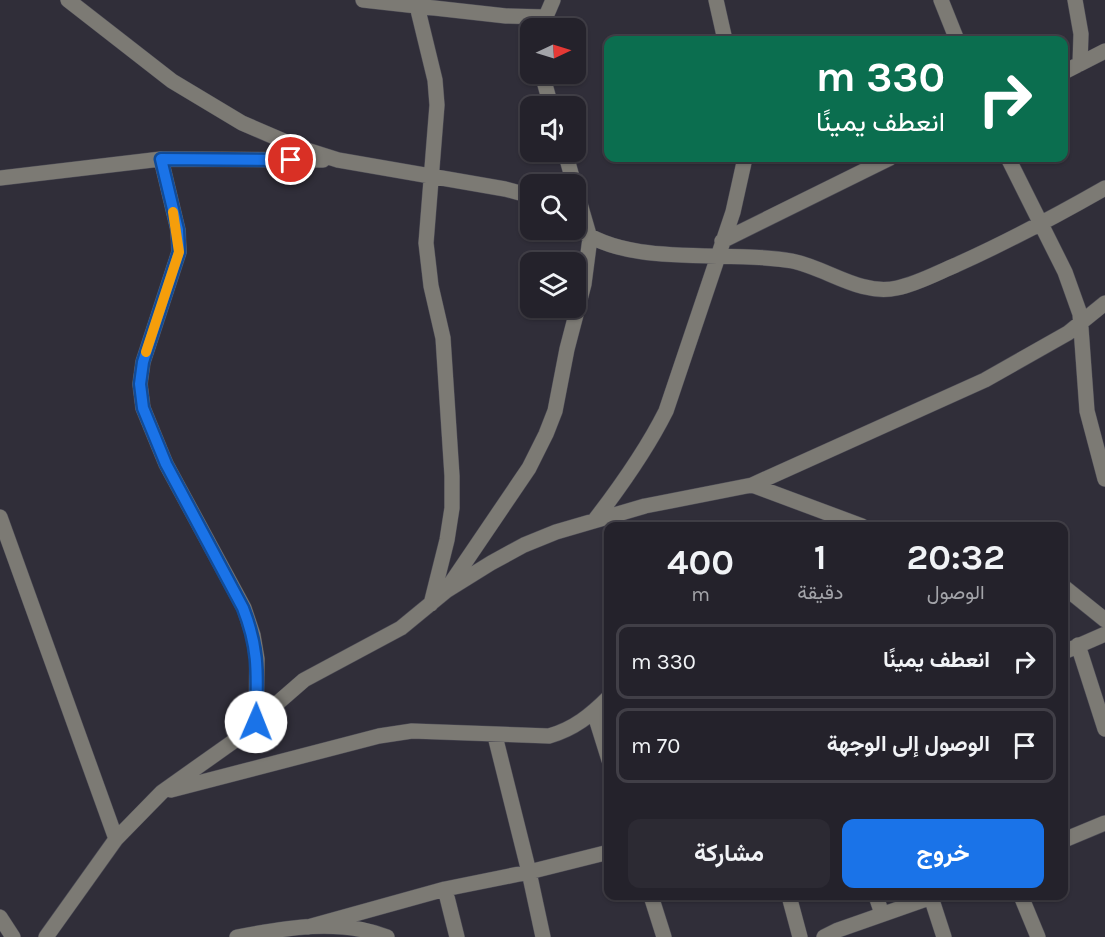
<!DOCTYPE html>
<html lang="ar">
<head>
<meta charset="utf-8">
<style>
	:root { --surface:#24222b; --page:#2c2a33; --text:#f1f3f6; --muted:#a3a4a9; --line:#413f47; --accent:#1a73e8 }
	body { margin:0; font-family:Karla,Vazirmatn,sans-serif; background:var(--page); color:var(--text); direction:rtl; height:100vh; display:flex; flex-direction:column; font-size:22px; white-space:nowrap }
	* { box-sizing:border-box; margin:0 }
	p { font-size:20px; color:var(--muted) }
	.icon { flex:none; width:33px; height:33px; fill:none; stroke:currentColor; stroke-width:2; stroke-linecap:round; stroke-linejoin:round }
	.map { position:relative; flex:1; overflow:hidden; direction:ltr }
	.side { position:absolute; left:604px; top:522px; width:464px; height:378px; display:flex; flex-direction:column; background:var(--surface); border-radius:12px; box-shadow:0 2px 4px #0004,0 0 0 2px var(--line); direction:rtl }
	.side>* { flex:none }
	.top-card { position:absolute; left:604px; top:36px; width:464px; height:126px; border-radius:12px; box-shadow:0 2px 4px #0004,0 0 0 2px var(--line); direction:rtl; background:#0b6e4f; color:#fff; overflow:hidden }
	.needle { width:39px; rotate:86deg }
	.controls { position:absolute; left:520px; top:18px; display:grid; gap:12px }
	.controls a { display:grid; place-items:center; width:66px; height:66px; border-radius:12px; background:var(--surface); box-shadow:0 2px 4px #0004,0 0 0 2px var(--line); font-size:30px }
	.pin { position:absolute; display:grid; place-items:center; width:51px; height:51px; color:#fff; margin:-26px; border:3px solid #fff; border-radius:50%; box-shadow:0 2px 6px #0007 }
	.me { position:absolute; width:66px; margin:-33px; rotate:1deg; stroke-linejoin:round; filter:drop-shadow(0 0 4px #0008) }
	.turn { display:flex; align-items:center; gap:21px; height:126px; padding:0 24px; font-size:27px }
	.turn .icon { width:78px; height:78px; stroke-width:2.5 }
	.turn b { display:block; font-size:42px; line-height:51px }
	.eta { display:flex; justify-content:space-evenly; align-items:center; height:102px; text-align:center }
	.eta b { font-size:36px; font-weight:700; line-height:42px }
	.button { display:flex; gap:12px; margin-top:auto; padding:12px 24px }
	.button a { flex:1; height:69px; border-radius:12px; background:var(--accent); color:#fff; font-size:24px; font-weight:700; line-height:69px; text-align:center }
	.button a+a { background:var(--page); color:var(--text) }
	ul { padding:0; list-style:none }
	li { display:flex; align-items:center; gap:18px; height:75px; margin:0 12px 9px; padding:0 12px; border:3px solid var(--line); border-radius:12px }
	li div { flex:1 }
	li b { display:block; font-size:22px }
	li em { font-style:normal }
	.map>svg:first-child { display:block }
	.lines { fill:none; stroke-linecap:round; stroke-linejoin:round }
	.minor-casing { stroke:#4c4b55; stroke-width:16 }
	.minor { stroke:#7c7a74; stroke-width:15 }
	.route-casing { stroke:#114b97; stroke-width:15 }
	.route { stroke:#1a73e8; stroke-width:10 }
	.slow { stroke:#f59e0b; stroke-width:10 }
</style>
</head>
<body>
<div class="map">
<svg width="1105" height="937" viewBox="0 0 1105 937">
	<rect width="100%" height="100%" fill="#302e39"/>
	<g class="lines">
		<defs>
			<path id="minor" d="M 68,0 L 172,81 L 242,123 L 300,148 L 338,160 L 505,189 L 531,196
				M 363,0 L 506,16 L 546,17
				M 716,0 L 725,40
				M 941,0 L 957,40
				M 1075,0 L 1081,34 L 1080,64
				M 417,6 L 435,80 L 437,105 L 426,243 L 431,286 L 443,338 L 452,476 L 452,508 L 447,540 L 431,604
				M 541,28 L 553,0
				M 1064,72 L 1105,51
				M 542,74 L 551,106
				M 565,152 L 574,184
				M 1008,158 L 1065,272 L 1080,314 L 1087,411 L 1105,479
				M 161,159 L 178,230 L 179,252 L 143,362 L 140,384 L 143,408 L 166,464 L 244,608 L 253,635 L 257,659 L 256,722
				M 0,178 L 161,159 L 323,160
				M 576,227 C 629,269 728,249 792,261 C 827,268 860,296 897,288 C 917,284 937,273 956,265 C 1007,242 1056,216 1105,188
				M 722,241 L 890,158
				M 752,485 L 862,526
				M 0,517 L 116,839
				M 594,521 C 621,486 646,451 666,411 L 733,212 L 745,158
				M 449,586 L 529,468 L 546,434 L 555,411 L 567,349 L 584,284 L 590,238 L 576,190
				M 1064,587 L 1105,620
				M 1078,645 L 1105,729
				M 1064,652 L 1105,634
				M 594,712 L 609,760
				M 495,736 L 529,872 L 543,937
				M 171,790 L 379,736 L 412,731 L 549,736 C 574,729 591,715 609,697
				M 1064,840 L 1105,823
				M 445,889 L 457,937
				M 651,896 L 664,937
				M 789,896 L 800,937
				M 876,896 L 882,914
				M 1021,896 L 1038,937
				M 931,897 L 944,937
				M 0,917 L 13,937
				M 308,927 L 445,889 L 529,872 L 609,852
				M 46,937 L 116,839 L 162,792 L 234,741 L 304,680 L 401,628 L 446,591 L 491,563 L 524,545 L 556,532 L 645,506 L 752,485 L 985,380 L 1068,333 L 1105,303
				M 237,937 C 285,928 339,918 387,937
				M 824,937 L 838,930 L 935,896"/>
		</defs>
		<use href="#minor" class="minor-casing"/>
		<use href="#minor" class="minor"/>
	</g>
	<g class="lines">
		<defs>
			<path id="route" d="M 256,722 C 257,677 260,651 243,608 L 166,464 L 143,408 L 140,384 L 143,362 L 179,252 L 178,230 L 161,159 L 291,160"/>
		</defs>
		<use href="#route" class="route-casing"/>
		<use href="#route" class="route"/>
		<path class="slow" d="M 146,352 L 179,252 L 173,212"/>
	</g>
</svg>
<div class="controls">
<a><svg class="needle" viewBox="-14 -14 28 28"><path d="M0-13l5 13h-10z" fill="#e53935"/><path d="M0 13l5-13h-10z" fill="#a3a4a9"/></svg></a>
<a><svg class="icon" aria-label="sound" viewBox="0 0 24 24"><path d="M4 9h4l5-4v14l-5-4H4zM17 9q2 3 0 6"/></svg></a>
<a><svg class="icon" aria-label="search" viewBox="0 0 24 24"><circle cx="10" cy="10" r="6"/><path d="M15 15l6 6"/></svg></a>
<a><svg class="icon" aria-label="layers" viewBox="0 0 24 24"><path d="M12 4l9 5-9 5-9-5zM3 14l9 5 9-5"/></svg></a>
</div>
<div class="pin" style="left:291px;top:160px;background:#d93025"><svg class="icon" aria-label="arrive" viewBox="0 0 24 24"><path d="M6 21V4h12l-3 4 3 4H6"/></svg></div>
<svg class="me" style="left:256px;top:722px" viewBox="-20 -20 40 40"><circle r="19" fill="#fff"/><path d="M0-13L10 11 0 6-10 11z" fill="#1a73e8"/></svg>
<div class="top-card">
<div class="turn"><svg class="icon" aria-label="right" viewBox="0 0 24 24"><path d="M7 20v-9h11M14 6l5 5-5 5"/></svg><div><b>330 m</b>انعطف يمينًا</div></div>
</div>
<section class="side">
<div class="eta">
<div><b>20:32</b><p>الوصول</p></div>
<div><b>1</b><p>دقيقة</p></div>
<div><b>400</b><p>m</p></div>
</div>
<ul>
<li><svg class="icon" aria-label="right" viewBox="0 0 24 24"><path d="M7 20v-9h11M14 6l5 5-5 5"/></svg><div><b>انعطف يمينًا</b></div><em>330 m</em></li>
<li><svg class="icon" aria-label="arrive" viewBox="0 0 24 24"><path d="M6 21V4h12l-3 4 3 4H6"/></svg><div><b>الوصول إلى الوجهة</b></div><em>70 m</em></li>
</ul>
<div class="button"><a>خروج</a><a>مشاركة</a></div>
</section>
</div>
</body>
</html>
